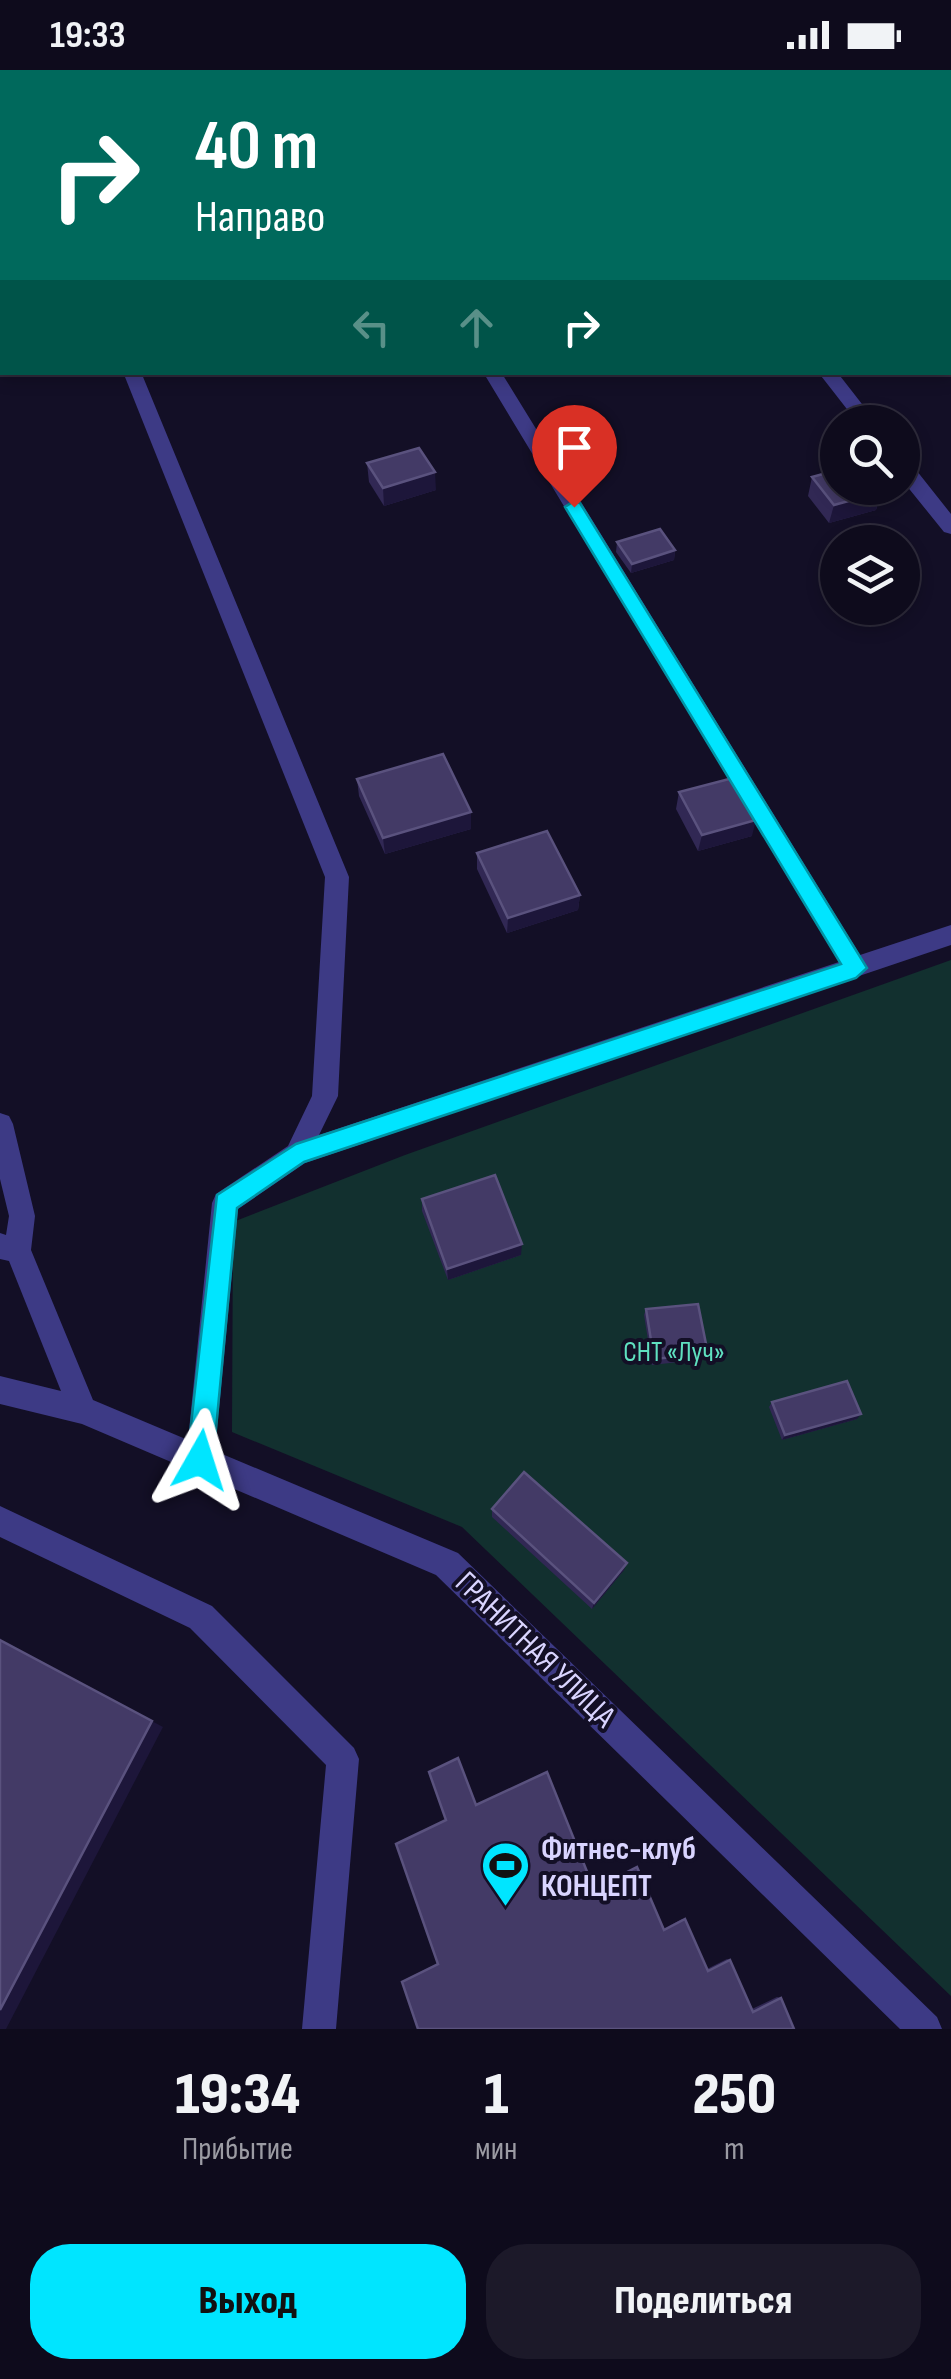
<!DOCTYPE html>
<html lang="ru">
<head>
<meta charset="utf-8">
<style>
	:root { --surface:#0e0b1c; --page:#1c1929; --text:#f1f3f6; --muted:#9b9ba3; --line:#2e2b3b; --accent:#00e5ff }
	body { margin:0; font-family:"Sofia Sans Condensed",sans-serif; background:var(--page); color:var(--text); height:100vh; display:flex; flex-direction:column; font-size:38px; white-space:nowrap }
	* { box-sizing:border-box; margin:0 }
	p { font-size:32px; color:var(--muted) }
	.icon { flex:none; width:55px; height:55px; fill:none; stroke:currentColor; stroke-width:2; stroke-linecap:round; stroke-linejoin:round }
	.map { position:relative; height:1959px; overflow:hidden }
	.panel { display:flex; flex-direction:column; background:var(--surface); flex:1 }
	.panel>* { flex:none }
	.top-card { position:absolute; left:0px; top:0px; width:952px; height:305px; box-shadow:0 5px 15px #0003,0 0 0 2px var(--line); background:#00695c; color:#fff; overflow:hidden }
	.fabs { position:absolute; left:820px; top:335px; display:grid; gap:20px }
	.fabs a { display:grid; place-items:center; width:100px; height:100px; border-radius:50%; background:var(--surface); box-shadow:0 5px 15px #0003,0 0 0 2px var(--line); font-size:50px }
	.pin { position:absolute; display:grid; place-items:center; width:85px; height:85px; color:#fff; margin:-102px -42px; border-radius:50% 50% 50% 0; rotate:-45deg; box-shadow:0 0 10px #0007 }
	.pin .icon { rotate:45deg }
	.me { position:absolute; width:110px; margin:-55px; rotate:6deg; stroke-linejoin:round; filter:drop-shadow(0 0 8px #0008) }
	.turn { display:flex; align-items:center; gap:35px; height:210px; padding:0 30px; font-size:45px }
	.turn .icon { width:130px; height:130px; stroke-width:2.5 }
	.turn b { display:block; font-size:70px; line-height:85px }
	.lanes { display:flex; align-items:center; height:95px; padding:0 30px; background:#0003; justify-content:center; gap:50px; direction:ltr }
	.lanes .off { opacity:.35 }
	.eta { display:flex; justify-content:space-evenly; align-items:center; height:170px; text-align:center }
	.eta b { font-size:60px; font-weight:800; line-height:70px }
	.cta { display:flex; gap:20px; margin-top:auto; padding:20px 30px }
	.cta a { flex:1; height:115px; border-radius:40px; background:var(--accent); color:#111; font-size:40px; font-weight:800; line-height:115px; text-align:center }
	.cta a+a { background:var(--page); color:var(--text) }
	.status { display:flex; justify-content:space-between; align-items:center; height:70px; padding:0 50px; background:var(--surface); direction:ltr }
	.status svg { height:28px; fill:currentColor }
	.map>svg:first-child { display:block }
	.green { fill:#12302f }
	.lines { fill:none; stroke-linecap:round; stroke-linejoin:round }
	.minor { fill:#3d3a85; fill-rule:evenodd }
	.wall { fill:#312854 }
	.shaded-wall { fill:#1d163a }
	.building { fill:#433a66; stroke:#5a527e; stroke-width:2.5 }
	.route { fill:#00e5ff; stroke:#0095a6; stroke-width:2.5 }
	.labels { text-anchor:middle; stroke-width:8; stroke-linejoin:round; paint-order:stroke }
	.park-label { font-size:28px; fill:#5fe0c0; stroke:#130f26 }
	.near-street-label { font-size:32px; fill:#d9d4ff; stroke:#130f26 }
	.near-poi-label { font-size:32px; font-weight:bold; fill:#d9d4ff; stroke:#130f26; text-anchor:start }
</style>
</head>
<body>
<div class="status"><b>19:33</b><svg viewBox="0 0 49 12"><path d="M0 12V9h3v3zM5 12V6h3v6zM10 12V3h3v9zM15 12V0h3v12zM26 1h20v11H26zM47 4h2v5h-2z"/></svg></div>
<div class="map">
<svg width="951" height="1959" viewBox="0 0 951 1959">
	<rect width="100%" height="100%" fill="#130f26"/>
	<path class="green" d="M 951,890 L 951,1926 L 462,1457 L 232,1362 L 233,1152 L 405,1085 Z"/>
	<g class="lines">
		<path class="minor" d="M 864,0 L 881,0 L 883,2 L 866,2 Z
			M 950,74 L 951,74 L 951,85 L 950,85 Z
			M 123,302 L 141,302 L 349,807 L 338,1026 L 319,1065 L 839,892 L 483,302 L 501,302 L 860,885 L 951,855 L 951,875 L 305,1093 L 238,1139 L 215,1381 L 458,1483 L 937,1947 L 942,1959 L 900,1959 L 436,1505 L 82,1354 L 0,1334 L 0,1306 L 61,1321 L 9,1191 L 0,1189 L 0,1163 L 6,1165 L 9,1146 L 0,1109 L 0,1043 L 9,1046 L 13,1054 L 35,1146 L 31,1180 L 93,1330 L 188,1370 L 212,1133 L 216,1124 L 288,1076 L 312,1026 L 325,807 Z
			M 818,302 L 837,302 L 876,352 L 857,352 Z
			M 902,390 L 909,391 L 951,444 L 951,464 L 944,462 L 902,410 Z
			M 0,1436 L 212,1536 L 354,1678 L 359,1689 L 336,1959 L 302,1959 L 326,1695 L 190,1558 L 0,1467 Z"/>
	</g>
	<path class="wall" d="M 367,393 L 436,420 L 384,436 L 369,412 Z
		M 812,407 L 881,422 L 876,440 L 829,453 L 808,426 Z
		M 617,472 L 675,480 L 674,490 L 631,503 L 616,482 Z
		M 357,709 L 471,742 L 471,759 L 385,784 L 359,726 Z
		M 679,722 L 752,766 L 698,781 L 676,739 Z
		M 477,783 L 580,825 L 578,840 L 507,863 L 477,799 Z
		M 422,1129 L 521,1185 L 448,1210 L 422,1141 Z
		M 646,1239 L 708,1284 L 705,1289 L 652,1295 L 644,1245 Z
		M 772,1332 L 857,1349 L 782,1370 L 769,1337 Z
		M 492,1439 L 624,1500 L 592,1539 L 492,1447 Z
		M 476,1735 L 593,1818 L 663,1859 L 682,1849 L 685,1849 L 707,1899 L 727,1889 L 730,1890 L 752,1939 L 777,1927 L 781,1928 L 794,1959 L 438,1894 Z"/>
	<path class="shaded-wall" d="M 586,0 L 625,0 L 625,2 L 574,2 Z
		M 2,255 L 2,275 L 0,276 L 0,256 Z
		M 435,402 L 436,420 L 384,436 L 383,418 Z
		M 881,422 L 876,440 L 829,453 L 834,435 Z
		M 675,480 L 674,490 L 631,503 L 632,494 Z
		M 471,742 L 471,759 L 385,784 L 383,768 Z
		M 756,750 L 752,766 L 698,781 L 702,765 Z
		M 580,825 L 578,840 L 507,863 L 508,848 Z
		M 522,1174 L 521,1185 L 448,1210 L 447,1199 Z
		M 861,1344 L 857,1349 L 782,1370 L 785,1365 Z
		M 627,1493 L 624,1500 L 592,1539 L 594,1533 Z
		M 0,1570 L 163,1657 L 6,1959 L 0,1959 Z"/>
	<path class="building" d="M 509,0 L 586,0 L 574,2 L 511,2 Z
		M 2,219 L 2,255 L 0,256 L 0,220 Z
		M 419,378 L 435,402 L 383,418 L 367,393 Z
		M 838,400 L 838,418 L 878,418 L 881,422 L 834,435 L 812,407 Z
		M 660,459 L 675,480 L 632,494 L 617,472 Z
		M 443,684 L 471,742 L 383,768 L 357,709 Z
		M 733,708 L 756,750 L 702,765 L 679,722 Z
		M 547,761 L 580,825 L 508,848 L 477,783 Z
		M 495,1105 L 522,1174 L 447,1199 L 422,1129 Z
		M 698,1234 L 708,1284 L 654,1289 L 646,1239 Z
		M 847,1311 L 861,1344 L 785,1365 L 772,1332 Z
		M 524,1402 L 627,1493 L 594,1533 L 492,1439 Z
		M 0,1570 L 152,1651 L 0,1940 Z
		M 458,1688 L 476,1735 L 547,1702 L 594,1819 L 637,1797 L 664,1860 L 685,1849 L 708,1901 L 730,1890 L 753,1942 L 781,1928 L 794,1959 L 418,1959 L 402,1912 L 438,1894 L 396,1774 L 446,1750 L 429,1702 Z"/>
	<path class="route" d="M 574,431 L 580,433 L 867,898 L 856,908 L 304,1092 L 237,1138 L 213,1390 L 209,1400 L 200,1403 L 191,1400 L 187,1390 L 217,1125 L 296,1074 L 841,894 L 565,437 Z"/>
	<defs>
		<symbol id="stadium-pin" viewBox="-11 -11 22 30"><path d="M0 17L-7.5 6A9.5 9.5 0 1 1 7.5 6Z" fill="#00e5ff" stroke="#130f26"/><path d="M0-5a6.5 5 0 1 0 0 10a6.5 5 0 1 0 0-10ZM-3.5-1.8h7v3.6h-7Z" fill="#111"/></symbol>
	</defs>
	<g fill-rule="evenodd">
		<use href="#stadium-pin" x="478" y="1768" width="55" height="75"/>
	</g>
	<g class="labels">
		<g class="park-label">
			<text x="674" y="1291">СНТ «Луч»</text>
		</g>
		<g class="near-street-label">
			<text transform="translate(536 1579) rotate(44)" y="11">ГРАНИТНАЯ УЛИЦА</text>
		</g>
		<g class="near-poi-label">
			<text x="541" y="1789">Фитнес-клуб<tspan x="541" dy="37">КОНЦЕПТ</tspan></text>
		</g>
	</g>
</svg>
<div class="fabs">
<a><svg class="icon" aria-label="search" viewBox="0 0 24 24"><circle cx="10" cy="10" r="6"/><path d="M15 15l6 6"/></svg></a>
<a><svg class="icon" aria-label="layers" viewBox="0 0 24 24"><path d="M12 4l9 5-9 5-9-5zM3 14l9 5 9-5"/></svg></a>
</div>
<div class="pin" style="left:574px;top:437px;background:#d93025"><svg class="icon" aria-label="arrive" viewBox="0 0 24 24"><path d="M6 21V4h12l-3 4 3 4H6"/></svg></div>
<svg class="me" style="left:200px;top:1390px" viewBox="-20 -20 40 40"><path d="M0-17L14 15 0 8-14 15z" fill="#00e5ff" stroke="#fff" stroke-width="4"/></svg>
<div class="top-card">
<div class="turn"><svg class="icon" aria-label="right" viewBox="0 0 24 24"><path d="M7 20v-9h11M14 6l5 5-5 5"/></svg><div><b>40 m</b>Направо</div></div>
<div class="lanes"><svg class="icon off" aria-label="left" viewBox="0 0 24 24"><path d="M17 20v-9H6M10 6l-5 5 5 5"/></svg><svg class="icon off" aria-label="ahead" viewBox="0 0 24 24"><path d="M12 20V5M6 11l6-6 6 6"/></svg><svg class="icon" aria-label="right" viewBox="0 0 24 24"><path d="M7 20v-9h11M14 6l5 5-5 5"/></svg></div>
</div>
</div>
<section class="panel">
<div class="eta">
<div><b>19:34</b><p>Прибытие</p></div>
<div><b>1</b><p>мин</p></div>
<div><b>250</b><p>m</p></div>
</div>
<div class="cta"><a>Выход</a><a>Поделиться</a></div>
</section>
</body>
</html>
